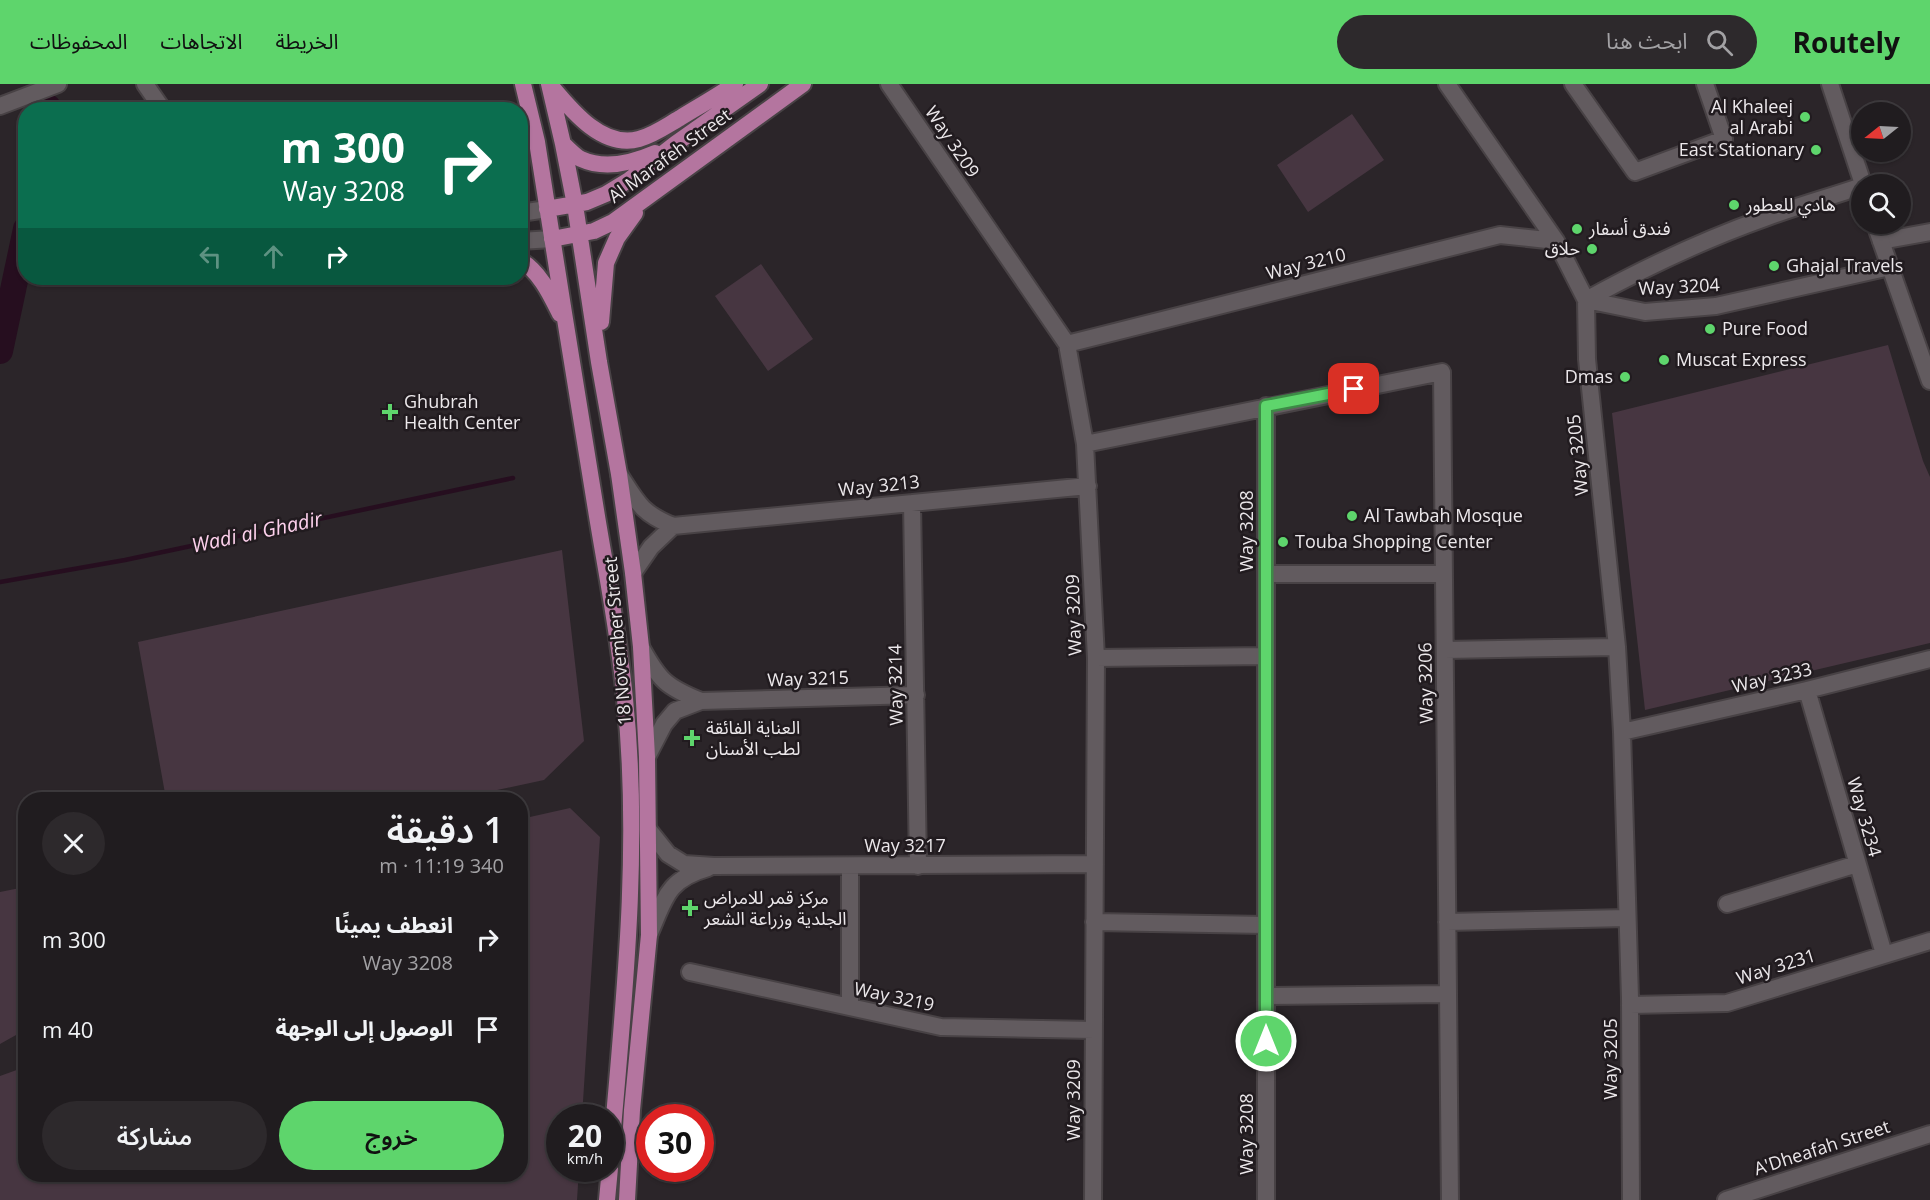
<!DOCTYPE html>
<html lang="ar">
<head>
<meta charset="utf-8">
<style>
	:root { --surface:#201c1f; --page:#2d292c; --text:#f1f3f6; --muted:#a2a1a4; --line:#3d3a3d; --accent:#5ed56c }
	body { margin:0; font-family:"Open Sans","Noto Sans Arabic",sans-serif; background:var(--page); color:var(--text); direction:rtl; height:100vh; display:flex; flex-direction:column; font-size:22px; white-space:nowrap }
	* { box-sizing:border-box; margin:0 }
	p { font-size:20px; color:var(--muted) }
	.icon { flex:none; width:33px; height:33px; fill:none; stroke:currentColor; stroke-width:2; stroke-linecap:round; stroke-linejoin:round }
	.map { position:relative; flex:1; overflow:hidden; direction:ltr }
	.side { position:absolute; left:18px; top:708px; width:510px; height:390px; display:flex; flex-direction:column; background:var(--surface); border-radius:24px; box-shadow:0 2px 4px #0004,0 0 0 2px var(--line); direction:rtl }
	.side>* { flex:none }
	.hud { position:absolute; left:18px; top:18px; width:510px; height:183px; border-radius:24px; box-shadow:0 2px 4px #0004,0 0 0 2px var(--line); direction:rtl; background:#0b6e4f; color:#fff; overflow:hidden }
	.needle { width:39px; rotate:252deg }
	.tools { position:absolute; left:1851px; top:18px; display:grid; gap:12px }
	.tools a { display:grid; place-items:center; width:60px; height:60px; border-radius:50%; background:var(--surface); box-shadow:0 2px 4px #0004,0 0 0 2px var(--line); font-size:30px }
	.speed { position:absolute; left:546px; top:1020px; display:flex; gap:12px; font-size:30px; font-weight:700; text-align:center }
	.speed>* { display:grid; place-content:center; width:78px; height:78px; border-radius:50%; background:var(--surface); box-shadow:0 2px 4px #0004,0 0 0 2px var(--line); line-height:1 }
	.speed small { font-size:15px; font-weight:400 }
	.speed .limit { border:9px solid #d22; background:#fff; color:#111 }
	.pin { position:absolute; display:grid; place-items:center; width:51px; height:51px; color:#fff; margin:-26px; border-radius:12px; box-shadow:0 3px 9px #0006 }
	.me { position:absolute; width:66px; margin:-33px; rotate:0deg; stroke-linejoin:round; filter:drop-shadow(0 0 4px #0008) }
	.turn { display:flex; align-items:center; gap:21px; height:126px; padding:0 24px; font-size:27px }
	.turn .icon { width:78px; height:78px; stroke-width:2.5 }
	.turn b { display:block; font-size:42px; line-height:51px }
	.lanes { display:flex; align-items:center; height:57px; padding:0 24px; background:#0003; justify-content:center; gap:30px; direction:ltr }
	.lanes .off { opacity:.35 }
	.round { display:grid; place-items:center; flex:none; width:63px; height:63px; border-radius:32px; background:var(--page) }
	.headline { display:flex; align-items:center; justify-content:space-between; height:102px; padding:0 24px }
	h1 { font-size:36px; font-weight:600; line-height:45px }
	.action { display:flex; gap:12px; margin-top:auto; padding:12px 24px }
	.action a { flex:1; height:69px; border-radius:36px; background:var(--accent); color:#111; font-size:24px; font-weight:600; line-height:69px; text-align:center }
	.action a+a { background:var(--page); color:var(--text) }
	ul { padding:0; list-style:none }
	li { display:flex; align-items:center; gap:18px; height:90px; padding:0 24px }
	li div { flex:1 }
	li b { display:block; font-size:22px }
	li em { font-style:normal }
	header { display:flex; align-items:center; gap:36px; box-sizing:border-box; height:84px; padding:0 30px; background:var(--accent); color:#111 }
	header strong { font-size:28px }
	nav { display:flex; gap:33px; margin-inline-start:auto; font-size:21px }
	.search { width:420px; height:54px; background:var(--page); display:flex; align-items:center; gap:15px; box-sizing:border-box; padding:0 21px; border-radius:33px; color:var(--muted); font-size:22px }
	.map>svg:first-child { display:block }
	.green { fill:#473641 }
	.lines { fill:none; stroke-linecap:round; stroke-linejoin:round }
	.stream { stroke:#260e1f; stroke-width:4.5 }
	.river { stroke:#260e1f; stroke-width:26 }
	.minor-casing { stroke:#484245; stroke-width:20 }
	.tertiary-casing { stroke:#484245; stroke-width:20 }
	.primary-casing { stroke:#484245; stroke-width:20 }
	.minor { stroke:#625b5f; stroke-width:16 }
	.tertiary { stroke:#625b5f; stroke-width:16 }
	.primary { stroke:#b4759f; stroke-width:16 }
	.route-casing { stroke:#3d8a46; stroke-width:15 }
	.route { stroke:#5ed56c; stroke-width:10 }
	.poi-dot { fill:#5ed56c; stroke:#211b1f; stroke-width:2 }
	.labels { text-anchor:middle; stroke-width:5; stroke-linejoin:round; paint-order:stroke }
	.poi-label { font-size:18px; fill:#ece8eb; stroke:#211b1f; text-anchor:start }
	.street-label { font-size:18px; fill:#ece8eb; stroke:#211b1f }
	.water-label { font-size:20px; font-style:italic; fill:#fed1ed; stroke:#211b1f }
</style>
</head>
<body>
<header>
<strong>Routely</strong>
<div class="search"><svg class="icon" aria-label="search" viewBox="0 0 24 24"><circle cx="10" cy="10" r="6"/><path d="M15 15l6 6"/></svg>ابحث هنا</div>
<nav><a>الخريطة</a><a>الاتجاهات</a><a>المحفوظات</a></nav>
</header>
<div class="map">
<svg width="1930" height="1116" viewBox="0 0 1930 1116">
	<rect width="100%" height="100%" fill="#2b2529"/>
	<path class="green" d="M 1352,30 L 1384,76 L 1308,128 L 1277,81 Z
		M 761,180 L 813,255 L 768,287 L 715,212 Z
		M 1888,261 L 1923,377 L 1930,393 L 1930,559 L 1645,626 L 1612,329 Z
		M 562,466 L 584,657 L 544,696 L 455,715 L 166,715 L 138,558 Z
		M 570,724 L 600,753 L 582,1033 L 560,1034 L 560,1084 L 579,1085 L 577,1116 L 0,1116 L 0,992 L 25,983 L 26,1090 L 520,1090 L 521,735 Z
		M 25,803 L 25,946 L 0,960 L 0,808 Z"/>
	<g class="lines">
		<path class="stream" d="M 0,498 L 125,476 L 513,394"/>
		<path class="river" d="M 47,26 L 48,23
			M 0,267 L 26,145"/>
		<defs>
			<path id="minor" d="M 889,0 L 1067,260 L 1085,360 L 1096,574 L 1093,1116
				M 1447,0 L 1556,157 L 1586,216 L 1587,275 L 1617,563 L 1622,648 L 1630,914 L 1631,1116
				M 1573,0 L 1635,88 L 1724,55 L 1705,0
				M 0,22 L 58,0
				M 1881,157 L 1930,148
				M 1586,216 L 1645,228 L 1716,222 L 1890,183
				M 1586,216 C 1644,184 1703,156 1765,134 C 1797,122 1830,113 1862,102
				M 1067,260 L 1500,151 L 1556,157
				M 1266,322 L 1266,1116
				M 1085,360 L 1442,288 L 1450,1116
				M 619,390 C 637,418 641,429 673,442 L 1088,402
				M 912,419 L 918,782
				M 633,489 L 651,463 L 673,442
				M 1266,490 L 1444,490
				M 641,563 C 659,596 666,603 701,617
				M 1445,566 L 1617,563
				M 1096,574 L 1266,572
				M 1807,606 L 1884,870
				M 1622,648 L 1807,606 L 1930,575
				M 647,673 L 664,640 L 675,627 L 701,617 L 916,611
				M 648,745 L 668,770 L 684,780 L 714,782 L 1095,780
				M 850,782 L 850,923
				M 1727,820 L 1857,780
				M 1094,838 L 1266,841
				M 1447,838 L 1627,834
				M 649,851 C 665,815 666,796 708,784
				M 690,888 L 941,943 L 1094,946
				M 1266,912 L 1448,910
				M 1630,921 L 1727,919 L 1930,857"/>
			<path id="tertiary" d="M 145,0 L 163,26
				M 1830,0 L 1863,100
				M 520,129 L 547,125
				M 1875,140 L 1930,297
				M 520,157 L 552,155
				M 1726,1116 L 1930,1050"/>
			<path id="primary" d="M 523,0 L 537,58 C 556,181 576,303 596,426 C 606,488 619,551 625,615 C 641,769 623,925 610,1079
				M 549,0 L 563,60 L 575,121 L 599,278 L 619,390 L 633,489 L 641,563 L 647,673 L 649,851 L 632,1026 L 627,1116
				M 552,3 C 572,27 603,65 639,55 C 654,51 666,42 680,34 C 698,23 717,12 735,0
				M 563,60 C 569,65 575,72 581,75 C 605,86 632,79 655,69
				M 547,125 L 587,118 L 606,110 L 629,96 L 675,60 L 760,0
				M 552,155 L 594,147 L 613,138 L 803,0
				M 520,176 C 540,188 550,210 560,230
				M 601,238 L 606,179 L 617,154 L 635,129
				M 607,1116 L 610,1084"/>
		</defs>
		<use href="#minor" class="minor-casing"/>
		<use href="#tertiary" class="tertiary-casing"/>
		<use href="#primary" class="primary-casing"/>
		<use href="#minor" class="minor"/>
		<use href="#tertiary" class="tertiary"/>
		<use href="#primary" class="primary"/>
	</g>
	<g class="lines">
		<defs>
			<path id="route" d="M 1266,957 L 1266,322 L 1354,305"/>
		</defs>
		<use href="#route" class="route-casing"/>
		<use href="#route" class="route"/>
	</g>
	<g class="poi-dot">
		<circle cx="1805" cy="33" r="6"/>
		<circle cx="1816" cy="66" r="6"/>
		<circle cx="1734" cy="121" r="6"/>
		<circle cx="1577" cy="145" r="6"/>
		<circle cx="1592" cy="165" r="6"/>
		<circle cx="1774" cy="182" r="6"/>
		<circle cx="1710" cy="245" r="6"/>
		<circle cx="1664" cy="276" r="6"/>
		<circle cx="1625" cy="293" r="6"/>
		<path d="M387 319h6v6h6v6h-6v6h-6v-6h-6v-6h6z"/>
		<circle cx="1352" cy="432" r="6"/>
		<circle cx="1283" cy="458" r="6"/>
		<path d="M689 645h6v6h6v6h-6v6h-6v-6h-6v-6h6z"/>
		<path d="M687 815h6v6h6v6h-6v6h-6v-6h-6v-6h6z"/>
	</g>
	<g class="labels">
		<g class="poi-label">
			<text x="1793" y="29" text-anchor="end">Al Khaleej<tspan x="1793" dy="21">al Arabi</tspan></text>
			<text x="1804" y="72" text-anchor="end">East Stationary</text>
			<text x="1746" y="127">هادي للعطور</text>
			<text x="1589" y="151">فندق أسفار</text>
			<text x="1580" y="171" text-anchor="end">حلاق</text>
			<text x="1786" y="188">Ghajal Travels</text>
			<text x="1722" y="251">Pure Food</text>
			<text x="1676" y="282">Muscat Express</text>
			<text x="1613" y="299" text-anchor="end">Dmas</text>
			<text x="404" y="324">Ghubrah<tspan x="404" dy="21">Health Center</tspan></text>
			<text x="1364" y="438">Al Tawbah Mosque</text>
			<text x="1295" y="464">Touba Shopping Center</text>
			<text x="706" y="650">العناية الفائقة<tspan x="706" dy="21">لطب الأسنان</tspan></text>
			<text x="704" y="820">مركز قمر للامراض<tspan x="704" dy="21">الجلدية وزراعة الشعر</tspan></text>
		</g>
		<g class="street-label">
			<text transform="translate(952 58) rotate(56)" y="6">Way 3209</text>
			<text transform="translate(670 72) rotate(-36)" y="6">Al Marafeh Street</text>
			<text transform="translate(1306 180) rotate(-14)" y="6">Way 3210</text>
			<text transform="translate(1679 203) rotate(-3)" y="6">Way 3204</text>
			<text transform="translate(1578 371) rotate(-96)" y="6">Way 3205</text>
			<text transform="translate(879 402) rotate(-6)" y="6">Way 3213</text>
			<text transform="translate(1247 447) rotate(-90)" y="6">Way 3208</text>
			<text transform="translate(1074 531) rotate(-92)" y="6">Way 3209</text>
			<text transform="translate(618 557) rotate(-95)" y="6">18 November Street</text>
			<text transform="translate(1772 594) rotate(-13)" y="6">Way 3233</text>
			<text transform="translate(808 595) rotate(-2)" y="6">Way 3215</text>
			<text transform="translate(1426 599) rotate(-91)" y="6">Way 3206</text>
			<text transform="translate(896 601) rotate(-91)" y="6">Way 3214</text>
			<text transform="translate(1864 733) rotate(74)" y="6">Way 3234</text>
			<text x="905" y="768">Way 3217</text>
			<text transform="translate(1776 883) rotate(-17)" y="6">Way 3231</text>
			<text transform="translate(894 913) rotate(12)" y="6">Way 3219</text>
			<text transform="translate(1611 975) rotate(-90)" y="6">Way 3205</text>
			<text transform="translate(1074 1016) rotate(-90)" y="6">Way 3209</text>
			<text transform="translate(1247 1050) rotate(-90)" y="6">Way 3208</text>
			<text transform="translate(1822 1064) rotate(-18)" y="6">A'Dheafah Street</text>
		</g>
		<g class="water-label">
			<text transform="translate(257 448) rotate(-12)" y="7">Wadi al Ghadir</text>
		</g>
	</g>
</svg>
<div class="tools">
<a><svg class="needle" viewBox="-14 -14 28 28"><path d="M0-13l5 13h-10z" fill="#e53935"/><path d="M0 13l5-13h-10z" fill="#a2a1a4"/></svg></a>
<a><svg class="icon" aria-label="search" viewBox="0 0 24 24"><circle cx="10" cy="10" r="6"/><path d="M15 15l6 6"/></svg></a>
</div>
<div class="speed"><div>20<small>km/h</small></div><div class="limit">30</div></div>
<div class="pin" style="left:1354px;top:305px;background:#d93025"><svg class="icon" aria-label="arrive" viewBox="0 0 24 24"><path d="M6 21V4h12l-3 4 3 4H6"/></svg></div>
<svg class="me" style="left:1266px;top:957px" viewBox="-20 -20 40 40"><circle r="17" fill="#5ed56c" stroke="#fff" stroke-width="3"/><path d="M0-11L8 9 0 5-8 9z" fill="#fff"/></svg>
<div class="hud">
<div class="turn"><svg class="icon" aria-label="right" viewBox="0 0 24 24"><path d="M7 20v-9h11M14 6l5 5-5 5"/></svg><div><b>300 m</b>Way 3208</div></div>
<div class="lanes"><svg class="icon off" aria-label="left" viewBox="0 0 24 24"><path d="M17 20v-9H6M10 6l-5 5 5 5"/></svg><svg class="icon off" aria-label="ahead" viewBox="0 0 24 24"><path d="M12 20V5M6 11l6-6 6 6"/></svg><svg class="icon" aria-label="right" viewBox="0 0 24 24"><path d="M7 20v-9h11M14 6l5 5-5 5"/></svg></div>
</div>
<section class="side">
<div class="headline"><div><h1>1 دقيقة</h1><p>340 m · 11:19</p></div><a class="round"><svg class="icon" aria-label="close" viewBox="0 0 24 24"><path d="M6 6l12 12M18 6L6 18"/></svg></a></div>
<ul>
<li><svg class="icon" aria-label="right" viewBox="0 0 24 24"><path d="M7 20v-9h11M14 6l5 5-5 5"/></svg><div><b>انعطف يمينًا</b><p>Way 3208</p></div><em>300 m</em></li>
<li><svg class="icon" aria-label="arrive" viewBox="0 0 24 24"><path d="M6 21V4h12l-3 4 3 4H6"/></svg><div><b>الوصول إلى الوجهة</b></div><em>40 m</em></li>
</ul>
<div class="action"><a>خروج</a><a>مشاركة</a></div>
</section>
</div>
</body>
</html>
